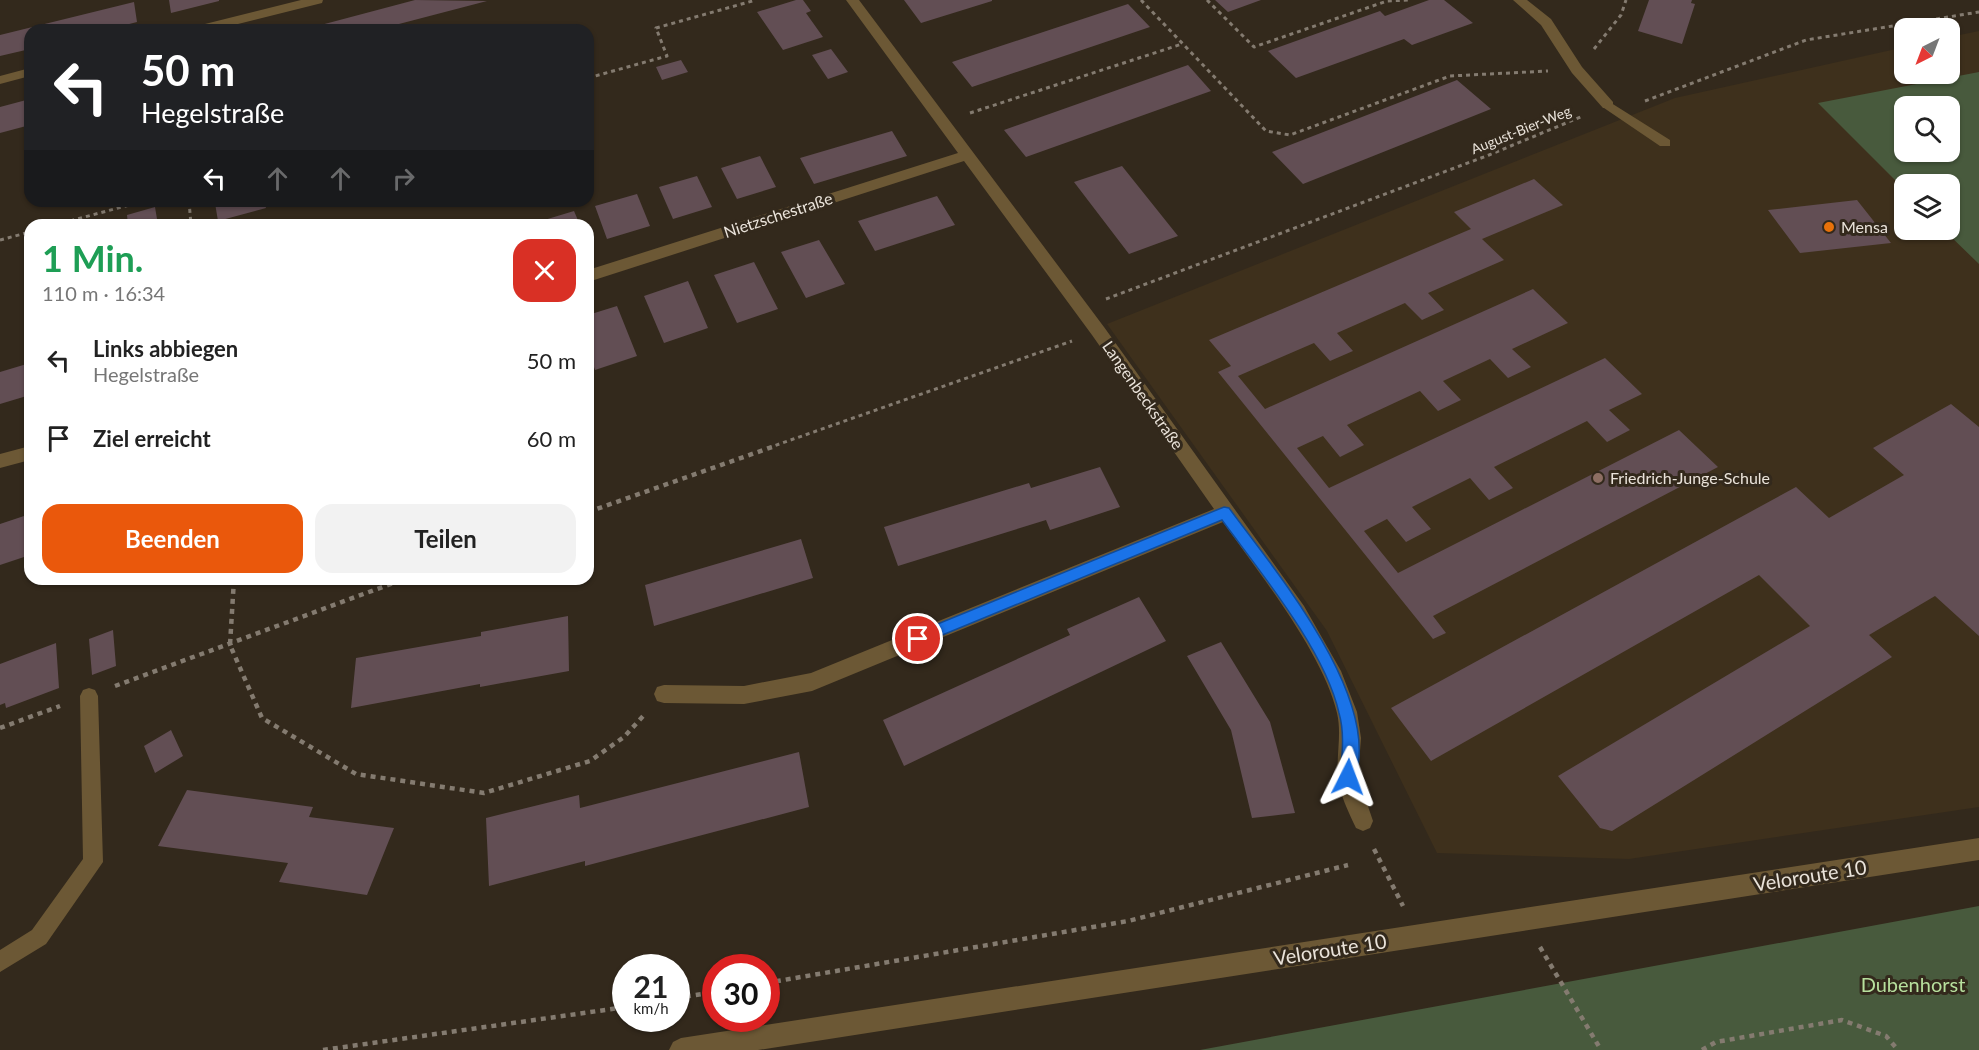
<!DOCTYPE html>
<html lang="de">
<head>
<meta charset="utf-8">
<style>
	:root { --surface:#fff; --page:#f2f2f2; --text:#222; --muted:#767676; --accent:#ea580c }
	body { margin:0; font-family:Lato,sans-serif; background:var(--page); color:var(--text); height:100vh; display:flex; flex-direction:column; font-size:22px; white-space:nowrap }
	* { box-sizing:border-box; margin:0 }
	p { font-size:20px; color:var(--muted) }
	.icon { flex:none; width:33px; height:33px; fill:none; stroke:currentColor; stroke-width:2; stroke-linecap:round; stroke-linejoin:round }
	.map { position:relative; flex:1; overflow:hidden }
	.panel { position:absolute; left:24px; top:219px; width:570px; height:366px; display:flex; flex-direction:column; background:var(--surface); border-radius:18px; box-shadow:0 2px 4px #0004 }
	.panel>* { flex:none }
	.guide { position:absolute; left:24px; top:24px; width:570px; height:183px; border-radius:18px; box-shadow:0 2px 4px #0004; background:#202124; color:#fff; overflow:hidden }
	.needle { width:39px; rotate:222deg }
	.buttons { position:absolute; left:1894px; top:18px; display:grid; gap:12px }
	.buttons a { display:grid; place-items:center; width:66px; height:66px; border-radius:12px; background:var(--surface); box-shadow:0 2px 4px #0004; font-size:30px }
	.speed { position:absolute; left:612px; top:954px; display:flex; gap:12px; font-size:30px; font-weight:700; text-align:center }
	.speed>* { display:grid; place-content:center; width:78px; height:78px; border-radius:50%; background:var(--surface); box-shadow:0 2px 4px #0004; line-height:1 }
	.speed small { font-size:15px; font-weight:400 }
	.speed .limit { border:9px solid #d22; background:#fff; color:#111 }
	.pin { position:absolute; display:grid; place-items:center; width:51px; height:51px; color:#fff; margin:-26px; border:3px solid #fff; border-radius:50%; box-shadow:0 2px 6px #0007 }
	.me { position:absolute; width:66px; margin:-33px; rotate:3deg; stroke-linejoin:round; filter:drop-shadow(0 0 4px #0008) }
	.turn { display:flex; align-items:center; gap:21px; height:126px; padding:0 18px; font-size:27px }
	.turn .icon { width:78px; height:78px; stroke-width:2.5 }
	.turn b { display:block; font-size:42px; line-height:51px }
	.lanes { display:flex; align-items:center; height:57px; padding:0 18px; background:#0003; justify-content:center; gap:30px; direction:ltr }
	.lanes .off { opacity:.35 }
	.round { display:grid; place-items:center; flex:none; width:63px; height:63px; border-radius:18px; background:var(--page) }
	.headline { display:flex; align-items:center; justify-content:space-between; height:102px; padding:0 18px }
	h1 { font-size:36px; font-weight:700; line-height:45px; color:#1e9e55 }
	.cta { display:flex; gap:12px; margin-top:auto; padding:12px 18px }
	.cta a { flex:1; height:69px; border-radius:18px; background:var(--accent); color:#fff; font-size:24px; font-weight:700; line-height:69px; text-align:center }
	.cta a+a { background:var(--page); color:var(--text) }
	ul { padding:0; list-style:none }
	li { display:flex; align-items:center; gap:18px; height:78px; padding:0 18px }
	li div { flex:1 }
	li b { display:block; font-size:22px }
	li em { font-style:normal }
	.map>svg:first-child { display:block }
	.built { fill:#3e301c; fill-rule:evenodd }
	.green { fill:#485a3d; fill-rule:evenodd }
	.building { fill:#624e54 }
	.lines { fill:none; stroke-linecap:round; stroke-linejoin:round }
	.path-far1 { stroke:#847b70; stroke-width:3; stroke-dasharray:4 4; stroke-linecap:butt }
	.path { stroke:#847b70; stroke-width:4.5; stroke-dasharray:5 5; stroke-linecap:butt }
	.lane { fill:#6c5835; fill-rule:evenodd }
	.street { fill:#6c5835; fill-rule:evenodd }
	.route { fill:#1a73e8; stroke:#114b97; stroke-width:1.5 }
	.food-dot { fill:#e8710a; stroke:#33291c; stroke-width:2 }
	.education-dot { fill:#8d6e63; stroke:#33291c; stroke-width:2 }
	.labels { text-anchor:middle; stroke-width:6; stroke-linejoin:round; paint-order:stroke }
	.far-street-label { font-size:14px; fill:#eae3da; stroke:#33291c }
	.street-label { font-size:16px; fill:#eae3da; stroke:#33291c }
	.poi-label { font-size:16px; fill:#eae3da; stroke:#33291c; text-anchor:start }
	.near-street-label { font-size:20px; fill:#eae3da; stroke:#33291c }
	.near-park-label { font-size:20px; fill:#b7df9d; stroke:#33291c }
</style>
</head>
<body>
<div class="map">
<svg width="1979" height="1050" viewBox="0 0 1979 1050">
	<rect width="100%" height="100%" fill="#33291c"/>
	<path class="built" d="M 1979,31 L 1979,807 L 1629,859 L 1437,853 L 1327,631 L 1107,324 L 1675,98 L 1905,47 L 1905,74 L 1950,74 L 1950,37 ZM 1905,106 L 1950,106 L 1950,152 L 1905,152 ZM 1905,184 L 1950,184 L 1950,230 L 1905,230 Z"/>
	<path class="green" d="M 1979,72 L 1979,264 L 1944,230 L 1950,230 L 1950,184 L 1905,184 L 1905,190 L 1818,103 ZM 1905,106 L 1950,106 L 1950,152 L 1905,152 Z
		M 1979,906 L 1979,1050 L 1200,1050 Z"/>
	<path class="building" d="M 169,0 L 219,0 L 219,1 L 171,13 Z
		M 415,0 L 487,1 L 376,30 L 302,30 Z
		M 796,0 L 803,0 L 811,11 L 806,13 L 823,37 L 783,50 L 757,12 Z
		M 904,0 L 992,0 L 992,1 L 921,23 Z
		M 1215,0 L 1261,0 L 1228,12 Z
		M 1429,0 L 1444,0 L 1473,23 L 1412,45 L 1404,39 L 1296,78 L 1268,51 L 1380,11 L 1385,16 Z
		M 1649,0 L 1692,0 L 1691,3 L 1695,4 L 1682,44 L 1638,31 Z
		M 134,2 L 137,22 L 106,30 L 30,30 L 30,49 L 0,56 L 0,35 Z
		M 1128,4 L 1150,27 L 972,87 L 952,62 Z
		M 831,49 L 848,72 L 828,79 L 812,55 Z
		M 681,60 L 688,72 L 662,80 L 656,67 Z
		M 1188,65 L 1211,91 L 1026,157 L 1004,130 Z
		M 1457,80 L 1491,109 L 1303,184 L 1272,152 Z
		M 30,99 L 30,125 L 0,133 L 0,107 Z
		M 892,131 L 907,156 L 814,184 L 800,158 Z
		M 760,156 L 776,187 L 737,199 L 721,168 Z
		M 1122,166 L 1178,236 L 1129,254 L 1074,182 Z
		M 697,176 L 712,207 L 673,219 L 659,187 Z
		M 1534,179 L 1563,205 L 1482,239 L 1504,260 L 1428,293 L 1444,310 L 1422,320 L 1405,303 L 1337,333 L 1353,351 L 1330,361 L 1314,343 L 1238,376 L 1265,409 L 1533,289 L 1568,323 L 1512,349 L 1531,367 L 1508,378 L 1490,359 L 1443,381 L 1461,400 L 1438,411 L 1420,391 L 1347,425 L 1364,445 L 1340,457 L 1323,436 L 1297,448 L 1329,488 L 1605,358 L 1642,394 L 1609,410 L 1630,430 L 1607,442 L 1587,421 L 1494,467 L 1513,488 L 1489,500 L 1470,478 L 1412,507 L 1431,529 L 1406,542 L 1387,519 L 1364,531 L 1398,573 L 1679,430 L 1718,467 L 1433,616 L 1446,633 L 1433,639 L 1218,372 L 1231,366 L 1209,340 L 1471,229 L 1454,212 Z
		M 637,194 L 650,226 L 607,239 L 595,206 Z
		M 937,196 L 955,225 L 875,251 L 858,221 Z
		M 1857,200 L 1891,243 L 1800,253 L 1768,210 Z
		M 221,201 L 264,201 L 266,208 L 218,221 L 215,203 Z
		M 155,207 L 158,225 L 128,225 L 127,215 Z
		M 574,211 L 580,225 L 531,225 L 531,224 Z
		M 819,240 L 845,284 L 806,298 L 781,252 Z
		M 754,262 L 778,309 L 737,323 L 714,275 Z
		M 688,281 L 708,328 L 664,343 L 644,296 Z
		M 617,306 L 637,356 L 595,370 L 588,349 L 588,315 Z
		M 30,363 L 30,395 L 0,404 L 0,372 Z
		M 1951,404 L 1979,427 L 1979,636 L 1935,596 L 1869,635 L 1892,657 L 1612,831 L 1600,828 L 1558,776 L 1810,626 L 1759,575 L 1431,761 L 1391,708 L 1796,487 L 1829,518 L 1904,475 L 1873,448 Z
		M 1100,467 L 1120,507 L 1050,530 L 1046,520 L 898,566 L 884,527 L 1029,483 L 1031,488 Z
		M 30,514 L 30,555 L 0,565 L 0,524 Z
		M 801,539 L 813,578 L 654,626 L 645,585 Z
		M 1139,597 L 1166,641 L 904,766 L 883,720 L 1070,635 L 1067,629 Z
		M 568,616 L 569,671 L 480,687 L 480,684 L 351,708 L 356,658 L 481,636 L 481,632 Z
		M 113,630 L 116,666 L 92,675 L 89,639 Z
		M 1221,642 L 1270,722 L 1295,813 L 1252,818 L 1231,730 L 1187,656 Z
		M 56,643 L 59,688 L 6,708 L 5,703 L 0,705 L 0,664 Z
		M 171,730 L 183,756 L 155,773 L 144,746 Z
		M 799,752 L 809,807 L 585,866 L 585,861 L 489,886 L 486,818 L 579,795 L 580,808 Z
		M 187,790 L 313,807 L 309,817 L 394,828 L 367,895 L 279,882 L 288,863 L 158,846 Z"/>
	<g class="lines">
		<path class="path-far1" d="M 1141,0 L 1266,131 L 1290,135 L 1450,76 L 1548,71
			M 1207,0 L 1254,47 L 1387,1 L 1410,0
			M 1594,49 L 1621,15 L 1626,0
			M 588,78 L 667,56 L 656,28 L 756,0
			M 1645,101 L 1806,40 L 1979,12
			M 970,113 L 1182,44
			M 189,201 L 191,225
			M 55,225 L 144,201
			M 0,240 L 30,232
			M 1106,299 L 1489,155 L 1583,116
			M 768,448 L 1072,341"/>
		<path class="path" d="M 588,512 L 772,447
			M 234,579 L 230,645 L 262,718 L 356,774 L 484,793 L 590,761 L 624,737 L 645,714
			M 115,686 L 404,579
			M 0,728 L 60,706
			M 1374,849 L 1403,906
			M 1540,947 L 1601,1050
			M 766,983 L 1128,921 L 1348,865
			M 676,998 L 716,992
			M 323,1050 L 626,1007
			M 1702,1050 L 1716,1042 L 1842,1020 L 1886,1036 L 1898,1050"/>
		<path class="lane" d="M 1608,101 L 1670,140 L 1670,146 L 1660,146 L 1604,108 L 1602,105 Z
			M 89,688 L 95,690 L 98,696 L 103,862 L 46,944 L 0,972 L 0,950 L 32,930 L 83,859 L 80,696 L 83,690 Z"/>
		<path class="street" d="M 301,0 L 323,0 L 322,3 L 214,30 L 191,30 L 193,27 Z
			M 846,0 L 859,0 L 1104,327 L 1304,606 L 1341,671 L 1357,712 L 1361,738 L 1358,777 L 1373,821 L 1370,828 L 1363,831 L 1356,828 C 1349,813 1339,793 1338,777 C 1336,755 1342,735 1337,713 C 1323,653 1259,573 1223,522 L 812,691 L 744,704 L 664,703 L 657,701 L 654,694 L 657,687 L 664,685 L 744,686 L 811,673 L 1214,509 L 1092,335 L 964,161 L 588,282 L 588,270 L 958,153 Z
			M 1513,0 L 1527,0 L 1551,19 L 1582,67 L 1613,102 L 1613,108 L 1603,108 L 1572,73 L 1541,25 Z
			M 30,68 L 30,76 L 0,84 L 0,76 Z
			M 30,446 L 30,460 L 0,468 L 0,454 Z
			M 1979,838 L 1979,860 L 758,1050 L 669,1050 L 673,1042 L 681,1038 Z"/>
	</g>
	<path class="route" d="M 1224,507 L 1229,508 C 1274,569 1387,703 1353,783 L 1348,785 L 1342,783 L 1340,777 C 1342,755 1345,734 1339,713 C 1325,650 1260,572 1222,520 L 923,643 L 918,645 L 911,639 L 913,634 Z"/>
	<circle class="food-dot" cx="1829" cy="227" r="6"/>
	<circle class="education-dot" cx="1598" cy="478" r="6"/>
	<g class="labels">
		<g class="far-street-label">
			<text transform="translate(1521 130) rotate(-22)" y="5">August-Bier-Weg</text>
		</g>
		<g class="street-label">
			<text transform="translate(778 215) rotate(-18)" y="6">Nietzschestraße</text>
			<text transform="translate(1143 395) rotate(55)" y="6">Langenbeckstraße</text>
		</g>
		<g class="poi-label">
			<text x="1841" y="233">Mensa</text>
			<text x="1610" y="484">Friedrich-Junge-Schule</text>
		</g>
		<g class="near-street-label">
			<text transform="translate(1810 876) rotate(-9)" y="7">Veloroute 10</text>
			<text transform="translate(1330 950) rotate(-9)" y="7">Veloroute 10</text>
		</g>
		<g class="near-park-label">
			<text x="1913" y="992">Dubenhorst</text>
		</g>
	</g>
</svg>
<div class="buttons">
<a><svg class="needle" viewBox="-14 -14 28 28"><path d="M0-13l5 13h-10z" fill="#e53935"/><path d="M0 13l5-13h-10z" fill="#767676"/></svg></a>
<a><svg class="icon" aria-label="search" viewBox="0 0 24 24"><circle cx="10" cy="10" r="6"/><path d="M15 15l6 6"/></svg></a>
<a><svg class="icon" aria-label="layers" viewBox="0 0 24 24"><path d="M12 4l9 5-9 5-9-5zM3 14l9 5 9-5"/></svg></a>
</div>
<div class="speed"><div>21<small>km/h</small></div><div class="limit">30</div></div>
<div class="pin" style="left:918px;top:639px;background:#d93025"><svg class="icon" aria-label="arrive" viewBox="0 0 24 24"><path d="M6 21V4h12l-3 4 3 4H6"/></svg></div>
<svg class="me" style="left:1348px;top:777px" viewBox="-20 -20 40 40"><path d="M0-17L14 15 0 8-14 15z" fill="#1a73e8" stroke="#fff" stroke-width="4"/></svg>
<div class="guide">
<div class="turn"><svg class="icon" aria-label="left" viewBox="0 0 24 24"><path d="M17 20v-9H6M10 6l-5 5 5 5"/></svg><div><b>50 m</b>Hegelstraße</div></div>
<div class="lanes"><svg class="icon" aria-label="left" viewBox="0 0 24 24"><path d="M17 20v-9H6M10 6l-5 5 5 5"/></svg><svg class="icon off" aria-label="ahead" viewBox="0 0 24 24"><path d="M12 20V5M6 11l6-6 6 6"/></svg><svg class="icon off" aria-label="ahead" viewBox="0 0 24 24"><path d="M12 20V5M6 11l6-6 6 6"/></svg><svg class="icon off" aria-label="right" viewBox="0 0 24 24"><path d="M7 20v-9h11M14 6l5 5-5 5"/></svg></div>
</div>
<section class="panel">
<div class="headline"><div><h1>1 Min.</h1><p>110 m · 16:34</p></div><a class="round" style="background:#d93025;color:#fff"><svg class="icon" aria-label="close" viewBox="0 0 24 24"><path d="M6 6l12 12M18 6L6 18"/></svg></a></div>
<ul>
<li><svg class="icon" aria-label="left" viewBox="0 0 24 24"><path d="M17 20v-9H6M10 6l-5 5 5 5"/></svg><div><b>Links abbiegen</b><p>Hegelstraße</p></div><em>50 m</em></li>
<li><svg class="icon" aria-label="arrive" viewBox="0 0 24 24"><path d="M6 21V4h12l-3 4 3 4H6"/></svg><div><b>Ziel erreicht</b></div><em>60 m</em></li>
</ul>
<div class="cta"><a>Beenden</a><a>Teilen</a></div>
</section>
</div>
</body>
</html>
